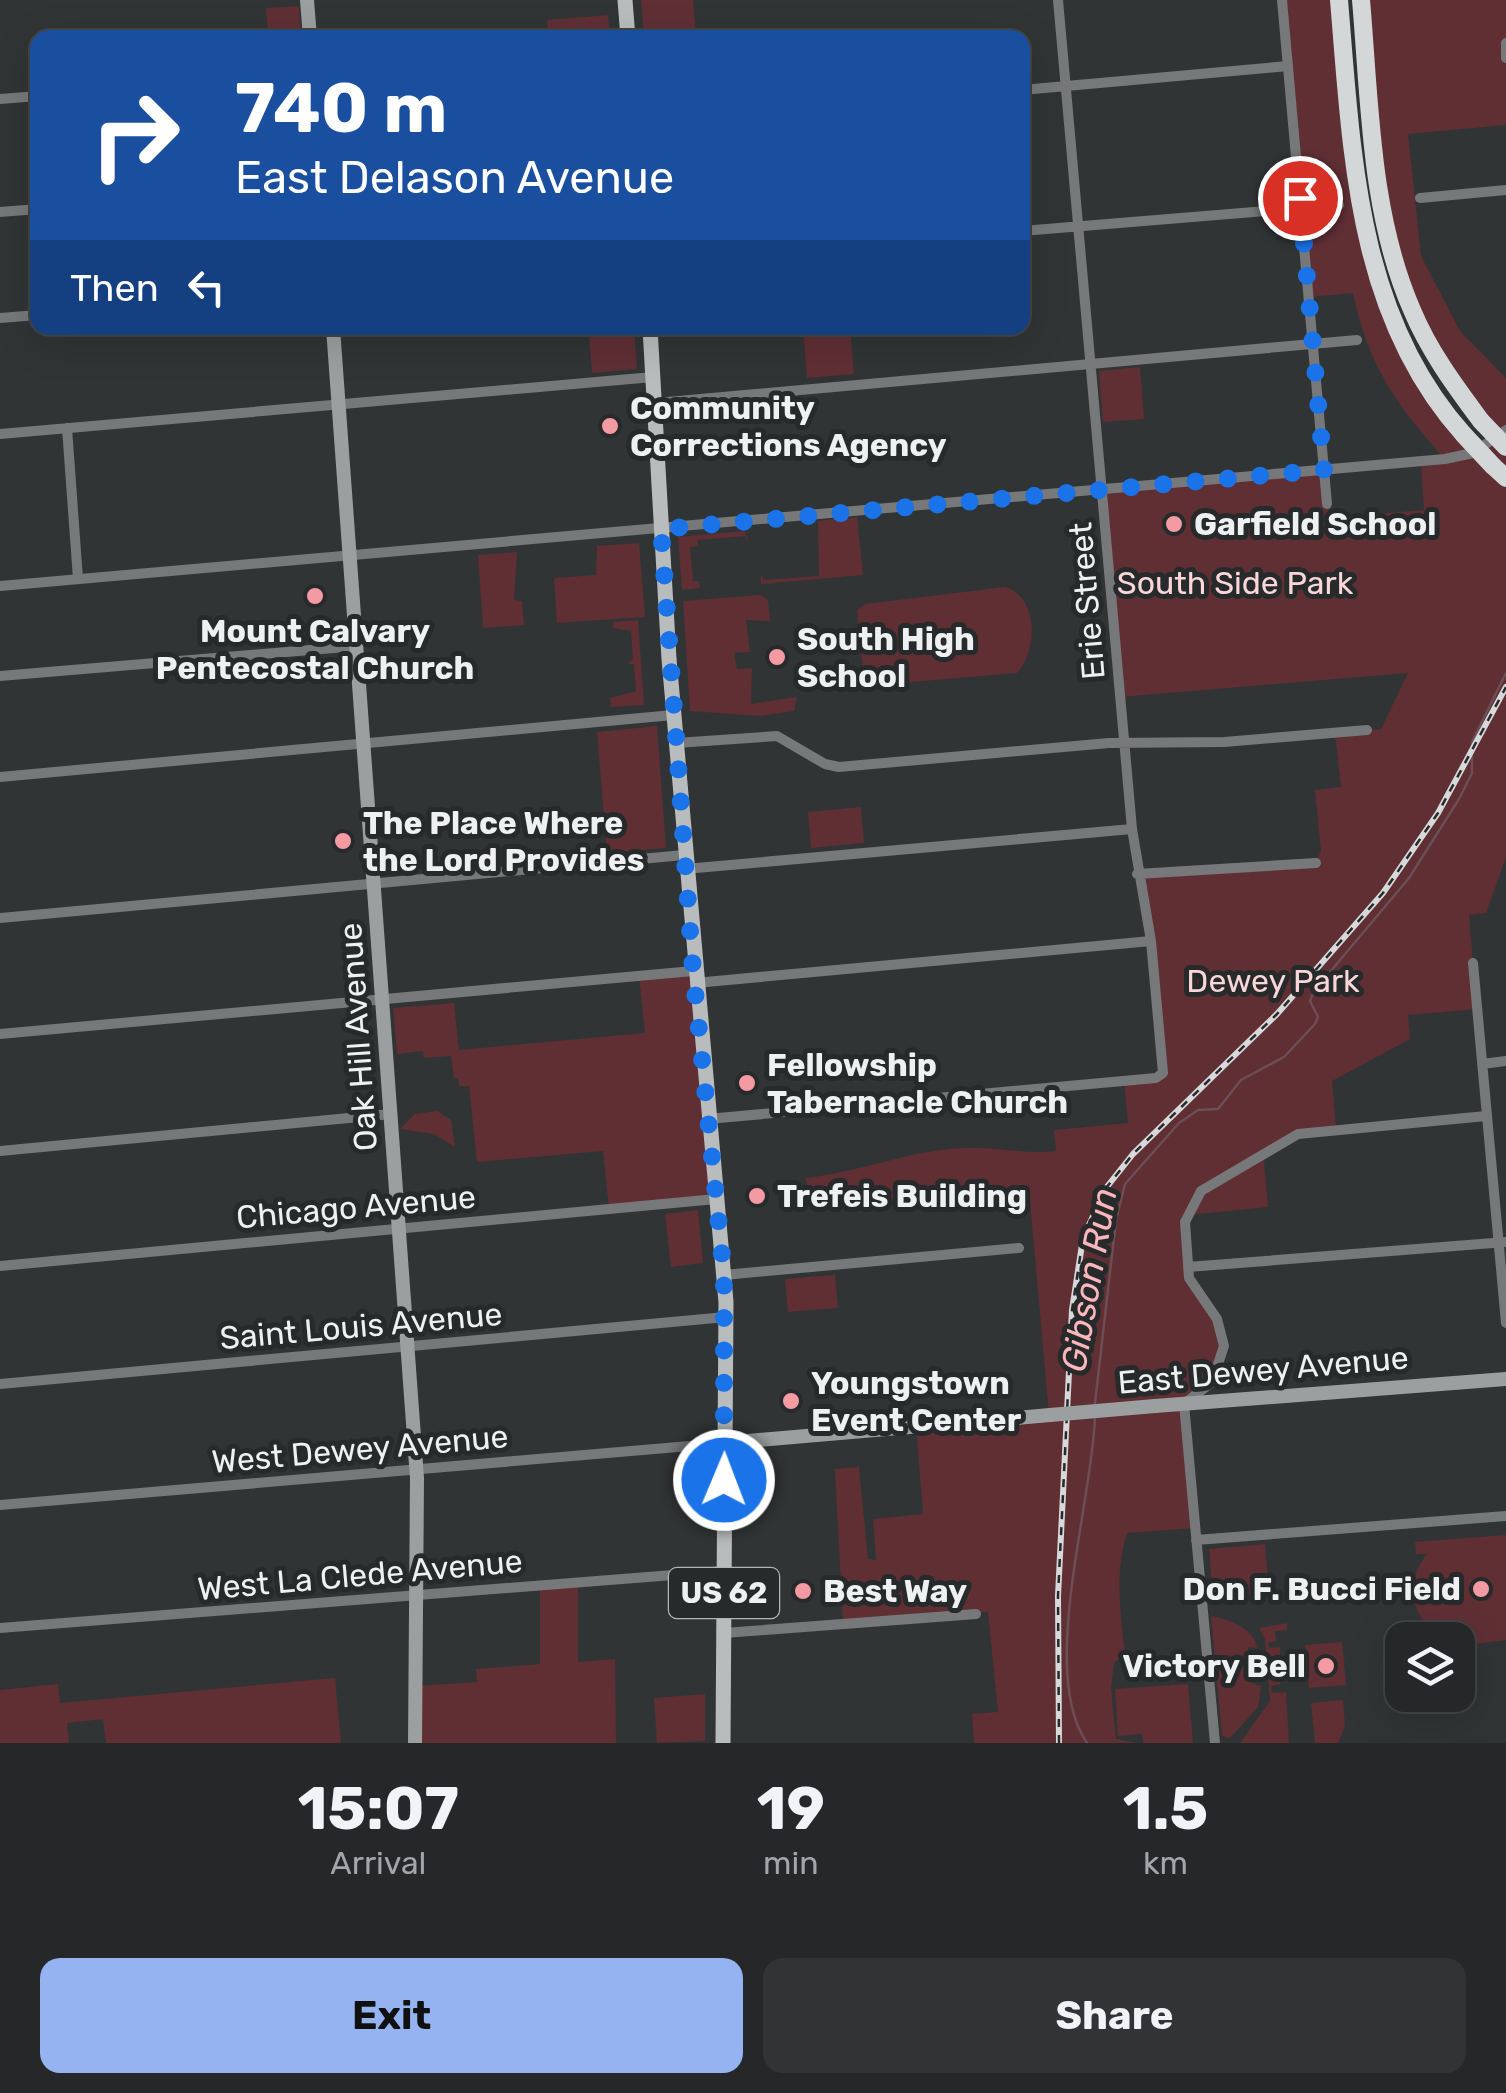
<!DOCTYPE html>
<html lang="en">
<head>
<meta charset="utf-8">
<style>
	:root { --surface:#252728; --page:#313334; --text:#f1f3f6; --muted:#a3a5a8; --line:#424445; --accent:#95b2f1 }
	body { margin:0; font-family:Rubik,sans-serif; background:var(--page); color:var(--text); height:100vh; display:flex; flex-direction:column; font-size:38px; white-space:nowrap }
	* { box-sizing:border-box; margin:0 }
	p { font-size:32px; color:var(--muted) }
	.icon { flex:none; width:55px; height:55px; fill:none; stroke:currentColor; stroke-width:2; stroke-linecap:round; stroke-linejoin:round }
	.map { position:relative; height:1743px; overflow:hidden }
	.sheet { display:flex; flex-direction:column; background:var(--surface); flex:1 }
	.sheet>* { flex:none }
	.top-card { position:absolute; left:30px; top:30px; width:1000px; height:305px; border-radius:20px; box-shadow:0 10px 40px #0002,0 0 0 2px var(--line); background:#1a4fa0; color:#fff; overflow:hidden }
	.controls { position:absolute; left:1385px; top:1622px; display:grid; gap:20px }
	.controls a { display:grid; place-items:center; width:90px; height:90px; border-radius:20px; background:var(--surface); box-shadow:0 10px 40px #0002,0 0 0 2px var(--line); font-size:50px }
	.pin { position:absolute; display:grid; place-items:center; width:85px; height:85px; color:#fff; margin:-42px; border:5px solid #fff; border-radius:50%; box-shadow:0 2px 10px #0007 }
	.me { position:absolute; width:110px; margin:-55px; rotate:1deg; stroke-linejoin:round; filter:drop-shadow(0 0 8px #0008) }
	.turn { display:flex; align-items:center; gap:35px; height:210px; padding:0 40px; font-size:45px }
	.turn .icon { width:130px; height:130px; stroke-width:2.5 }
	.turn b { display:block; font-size:70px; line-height:85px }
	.then { display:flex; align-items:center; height:95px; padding:0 40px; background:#0003; gap:20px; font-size:38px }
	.eta { display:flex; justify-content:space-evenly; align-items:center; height:170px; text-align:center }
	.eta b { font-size:60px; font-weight:700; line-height:70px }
	.primary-button { display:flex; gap:20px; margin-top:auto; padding:20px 40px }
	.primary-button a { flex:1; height:115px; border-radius:20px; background:var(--accent); color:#111; font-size:40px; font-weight:700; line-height:115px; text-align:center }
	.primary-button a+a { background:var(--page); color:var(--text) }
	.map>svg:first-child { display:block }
	.green { fill:#5f2f34 }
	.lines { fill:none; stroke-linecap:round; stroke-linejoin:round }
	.stream { stroke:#6c4e54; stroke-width:2.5 }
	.street { stroke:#777879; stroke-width:10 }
	.secondary { stroke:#9c9f9f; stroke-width:14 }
	.primary { stroke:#b9bcbd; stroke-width:15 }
	.highway { stroke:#d3d7d8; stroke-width:18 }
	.rail-casing { stroke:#d6d8d9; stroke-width:6 }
	.rail { stroke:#272a2b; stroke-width:2.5; stroke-dasharray:8; stroke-linecap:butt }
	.secondary-bridge { stroke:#9c9f9f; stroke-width:14 }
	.highway-bridge { stroke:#d3d7d8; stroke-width:18 }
	.route { stroke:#1a73e8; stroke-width:18; stroke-dasharray:0 32.4 }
	.poi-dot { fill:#f49aa3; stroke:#272a2b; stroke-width:4 }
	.labels { text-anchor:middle; stroke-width:10; stroke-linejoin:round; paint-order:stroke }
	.shield { fill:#272a2b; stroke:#b2b5b6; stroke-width:2.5 }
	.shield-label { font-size:30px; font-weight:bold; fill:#eef0f1 }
	.poi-label { font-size:32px; font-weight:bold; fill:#eef0f1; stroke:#272a2b; text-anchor:start }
	.park-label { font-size:32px; fill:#fad6d9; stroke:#272a2b }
	.street-label { font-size:32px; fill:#eef0f1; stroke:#272a2b }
	.water-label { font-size:35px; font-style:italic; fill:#fbb6bc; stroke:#272a2b }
</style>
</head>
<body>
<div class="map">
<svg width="1506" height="1743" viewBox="0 0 1506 1743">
	<rect width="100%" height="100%" fill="#313435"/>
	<path class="green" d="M 641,0 L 693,0 L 696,36 L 644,37 Z
		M 1282,0 L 1339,0 L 1349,111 L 1385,306 L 1477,450 L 1496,438 L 1446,373 L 1393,259 L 1361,0 L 1506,0 L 1506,125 L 1408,134 L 1421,256 L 1460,331 L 1506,378 L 1506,857 L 1486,913 L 1469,915 L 1477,1009 L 1408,1015 L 1410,1039 L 1332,1081 L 1336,1128 L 1317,1130 L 1263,1151 L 1268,1207 L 1187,1215 L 1188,1267 L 1217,1319 L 1220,1366 L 1184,1404 L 1195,1528 L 1127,1533 C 1114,1573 1121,1616 1125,1657 L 1114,1662 L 1111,1688 L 1116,1739 L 1138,1743 L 974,1743 L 972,1714 L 998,1712 L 988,1612 L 843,1624 L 835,1469 L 859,1467 L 868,1559 L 876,1560 L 873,1519 L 923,1514 L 916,1425 L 1049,1414 L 1029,1190 L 810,1209 L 806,1178 C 859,1172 908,1151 962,1148 C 994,1146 1024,1155 1056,1151 L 1054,1130 L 1128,1123 L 1124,1081 L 1161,1076 L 1151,941 L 1137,874 L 1316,862 L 1321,851 L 1315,790 L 1341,787 L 1335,733 L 1381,729 L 1408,673 L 1120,697 L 1102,490 L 1325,470 L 1329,518 L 1424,510 L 1421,462 L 1445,459 C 1396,405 1368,365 1353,293 L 1309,297 Z
		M 299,6 L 301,37 L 264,37 L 268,34 L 266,8 Z
		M 608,15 L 610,37 L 548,37 L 547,20 Z
		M 803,328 L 850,328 L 854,374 L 807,378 Z
		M 634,329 L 637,369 L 592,373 L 589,333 Z
		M 1140,367 L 1144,419 L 1103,422 L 1099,371 Z
		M 857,517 L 863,575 L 761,584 L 761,574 L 764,580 L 819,576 L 818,521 Z
		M 745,531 L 748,542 L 745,536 L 698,540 L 698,546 L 690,547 L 693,581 L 699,581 L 700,588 L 682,590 L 678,537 Z
		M 639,543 L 645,617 L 557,623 L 554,578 L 596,575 L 597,546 Z
		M 517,552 L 514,600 L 522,601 L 524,625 L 483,628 L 478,555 Z
		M 1005,587 C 1039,597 1038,651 1017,673 L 887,684 L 864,679 L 857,610 L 865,604 Z
		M 760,595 L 768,600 L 770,621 L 746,620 L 750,652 L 734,653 L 737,669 L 752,668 L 751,704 L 797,697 L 794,711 L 761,716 L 690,711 L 683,601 Z
		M 638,620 L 644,705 L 611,707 L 610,698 L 636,691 L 634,664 L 628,664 L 633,658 L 631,631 L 613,628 L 613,622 Z
		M 657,726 L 666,848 L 607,853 L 597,732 Z
		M 861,807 L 864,843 L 811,848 L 808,812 Z
		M 693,971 L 716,1199 L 609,1209 L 603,1151 L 477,1162 L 469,1086 L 459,1086 L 458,1078 L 454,1078 L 451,1056 L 424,1058 L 423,1051 L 397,1054 L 393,1008 L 454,1003 L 459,1050 L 645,1033 L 639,976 Z
		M 437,1111 L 451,1120 L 455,1147 L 434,1134 L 400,1129 L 415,1114 Z
		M 698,1210 L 703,1263 L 671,1267 L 665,1214 Z
		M 835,1275 L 838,1308 L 788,1312 L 785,1279 Z
		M 1506,1535 L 1506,1640 C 1492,1641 1472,1646 1458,1643 C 1418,1634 1398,1590 1427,1554 L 1416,1554 L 1415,1542 Z
		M 1265,1544 L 1269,1593 L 1213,1598 L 1209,1549 Z
		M 578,1583 L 578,1662 L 615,1659 L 616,1743 L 415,1743 L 416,1686 L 477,1682 L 476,1669 L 540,1664 L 540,1586 Z
		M 1211,1616 C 1229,1619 1255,1629 1257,1648 L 1248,1647 L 1251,1683 L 1261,1686 L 1258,1707 L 1230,1738 L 1222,1736 Z
		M 1287,1623 L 1287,1630 L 1275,1631 L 1276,1641 L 1268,1643 L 1269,1648 L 1280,1647 L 1280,1684 L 1271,1686 L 1272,1693 L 1286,1692 L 1289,1743 L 1240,1743 L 1270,1701 L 1265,1639 L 1259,1628 Z
		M 1342,1642 L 1346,1685 L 1309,1688 L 1305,1645 Z
		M 335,1678 L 341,1743 L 106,1743 L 103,1719 L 67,1723 L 69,1743 L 0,1743 L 0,1690 L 58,1684 L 60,1703 Z
		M 1188,1684 L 1193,1743 L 1143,1743 L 1142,1734 L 1118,1736 L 1115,1689 Z
		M 705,1694 L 705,1741 L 657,1743 L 654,1698 Z
		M 1343,1700 L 1345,1726 L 1338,1743 L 1315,1743 L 1311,1703 Z"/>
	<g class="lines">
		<path class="stream" d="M 1095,1403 L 1116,1220 L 1125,1184 L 1179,1123 L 1198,1110 L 1218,1109 L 1241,1080 L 1284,1057 L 1315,1024 L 1318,1017 L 1310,1001 L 1314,991 L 1409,878 L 1459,799 L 1472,773 L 1472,742 L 1506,673
			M 1087,1743 C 1038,1673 1093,1501 1095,1416"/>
		<path class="street" d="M 1282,0 L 1327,504
			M 1506,43 L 1506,58
			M 1022,90 L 1288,66
			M 0,99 L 38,96
			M 1420,198 L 1506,190
			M 0,212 L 38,209
			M 1022,231 L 1339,205
			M 0,318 L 38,315
			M 656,403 L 1357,340
			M 67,428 L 78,579
			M 0,434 L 653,377
			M 0,586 L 1445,459 L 1473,453 L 1506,430
			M 0,676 L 357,646
			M 676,743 L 777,736 L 825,764 L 839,767 L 1109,743 L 1224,742 L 1367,730
			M 0,777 L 673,715
			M 685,869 L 1132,829
			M 1137,874 L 1316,863
			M 0,918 L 684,855
			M 1473,963 L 1506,1323
			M 695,983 L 1151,941
			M 0,1034 L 693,971
			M 1482,1064 L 1506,1061
			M 708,1119 L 1156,1078 L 1163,1073 L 1151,941 L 1132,829 L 1058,0
			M 0,1151 L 391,1114
			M 0,1266 L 716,1199
			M 1188,1267 L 1506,1242
			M 724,1275 L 1019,1248
			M 0,1384 L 726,1317
			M 0,1505 L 725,1443
			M 1196,1540 L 1506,1516
			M 0,1628 L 724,1571
			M 724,1633 L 976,1614
			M 1215,1743 L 1184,1404 L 1212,1382 L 1224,1346 L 1217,1319 L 1189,1278 L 1185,1222 L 1201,1191 L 1298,1134 L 1486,1116"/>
		<path class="secondary" d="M 307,0 L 310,38
			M 333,328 L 417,1478 L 415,1743
			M 1155,1406 L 1506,1379
			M 725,1443 L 1050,1415"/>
		<path class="primary" d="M 625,0 L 628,38
			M 650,328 L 669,659 L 726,1302 L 723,1743"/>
		<path class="highway" d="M 1339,0 C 1352,153 1356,315 1464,435
			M 1361,0 C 1370,103 1370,214 1412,310 C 1429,351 1455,386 1481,421
			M 1493,466 L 1506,478"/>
		<defs>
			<path id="rail" d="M 1059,1743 L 1058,1596 L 1072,1310 L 1083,1238 L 1106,1188 L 1133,1154 L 1277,1014 L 1383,893 L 1438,813 L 1506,687"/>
		</defs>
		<use href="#rail" class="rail-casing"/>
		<use href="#rail" class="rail"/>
		<path class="secondary-bridge" d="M 1050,1415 L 1155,1406"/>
		<path class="highway-bridge" d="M 1481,421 L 1506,447
			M 1464,435 L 1493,466"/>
	</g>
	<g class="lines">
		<path class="route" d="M 724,1480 L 724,1275 L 693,971 L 661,529 L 1324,470 L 1300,198"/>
	</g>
	<g class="poi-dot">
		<circle cx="610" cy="426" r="10"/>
		<circle cx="1174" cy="524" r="10"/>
		<circle cx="315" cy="596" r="10"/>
		<circle cx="777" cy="657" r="10"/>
		<circle cx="343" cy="841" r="10"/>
		<circle cx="747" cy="1083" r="10"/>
		<circle cx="757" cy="1196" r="10"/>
		<circle cx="791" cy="1401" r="10"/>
		<circle cx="1481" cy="1589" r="10"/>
		<circle cx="803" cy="1591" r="10"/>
		<circle cx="1326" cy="1666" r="10"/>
	</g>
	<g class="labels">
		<rect class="shield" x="669" y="1568" width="110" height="50" rx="8"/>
		<g class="shield-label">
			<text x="724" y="1603">US 62</text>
		</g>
		<g class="poi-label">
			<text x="630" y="419">Community<tspan x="630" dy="37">Corrections Agency</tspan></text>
			<text x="1194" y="535">Garfield School</text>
			<text x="315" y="642" text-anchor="middle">Mount Calvary<tspan x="315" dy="37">Pentecostal Church</tspan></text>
			<text x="797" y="650">South High<tspan x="797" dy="37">School</tspan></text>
			<text x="363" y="834">The Place Where<tspan x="363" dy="37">the Lord Provides</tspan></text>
			<text x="767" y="1076">Fellowship<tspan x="767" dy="37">Tabernacle Church</tspan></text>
			<text x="777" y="1207">Trefeis Building</text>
			<text x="811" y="1394">Youngstown<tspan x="811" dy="37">Event Center</tspan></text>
			<text x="1461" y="1600" text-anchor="end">Don F. Bucci Field</text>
			<text x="823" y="1602">Best Way</text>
			<text x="1306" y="1677" text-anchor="end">Victory Bell</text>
		</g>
		<g class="park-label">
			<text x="1235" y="594">South Side Park</text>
			<text x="1273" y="992">Dewey Park</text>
		</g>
		<g class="street-label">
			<text transform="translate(1087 601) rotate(-95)" y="11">Erie Street</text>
			<text transform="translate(358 1037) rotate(-94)" y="11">Oak Hill Avenue</text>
			<text transform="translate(356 1207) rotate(-5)" y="11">Chicago Avenue</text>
			<text transform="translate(361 1326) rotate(-5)" y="11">Saint Louis Avenue</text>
			<text transform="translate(1263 1370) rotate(-5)" y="11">East Dewey Avenue</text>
			<text transform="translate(360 1449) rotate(-5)" y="11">West Dewey Avenue</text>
			<text transform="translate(360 1575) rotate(-5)" y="11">West La Clede Avenue</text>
		</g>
		<g class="water-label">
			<text transform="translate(1089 1280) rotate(-80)" y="12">Gibson Run</text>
		</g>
	</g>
</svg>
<div class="controls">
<a><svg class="icon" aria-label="layers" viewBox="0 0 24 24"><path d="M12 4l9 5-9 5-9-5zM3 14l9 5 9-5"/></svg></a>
</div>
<div class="pin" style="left:1300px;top:198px;background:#d93025"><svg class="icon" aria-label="arrive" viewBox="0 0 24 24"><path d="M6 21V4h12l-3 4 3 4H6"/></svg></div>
<svg class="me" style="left:724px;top:1480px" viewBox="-20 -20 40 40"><circle r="17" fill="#1a73e8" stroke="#fff" stroke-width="3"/><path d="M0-11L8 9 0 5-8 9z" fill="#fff"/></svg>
<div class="top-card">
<div class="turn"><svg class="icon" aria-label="right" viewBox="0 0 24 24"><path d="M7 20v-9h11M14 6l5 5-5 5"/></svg><div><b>740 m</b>East Delason Avenue</div></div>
<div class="then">Then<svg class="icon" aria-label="left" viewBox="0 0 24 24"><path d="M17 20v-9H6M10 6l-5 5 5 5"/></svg></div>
</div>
</div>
<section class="sheet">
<div class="eta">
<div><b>15:07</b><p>Arrival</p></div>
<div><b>19</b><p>min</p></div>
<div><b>1.5</b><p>km</p></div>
</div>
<div class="primary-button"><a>Exit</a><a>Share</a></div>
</section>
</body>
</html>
